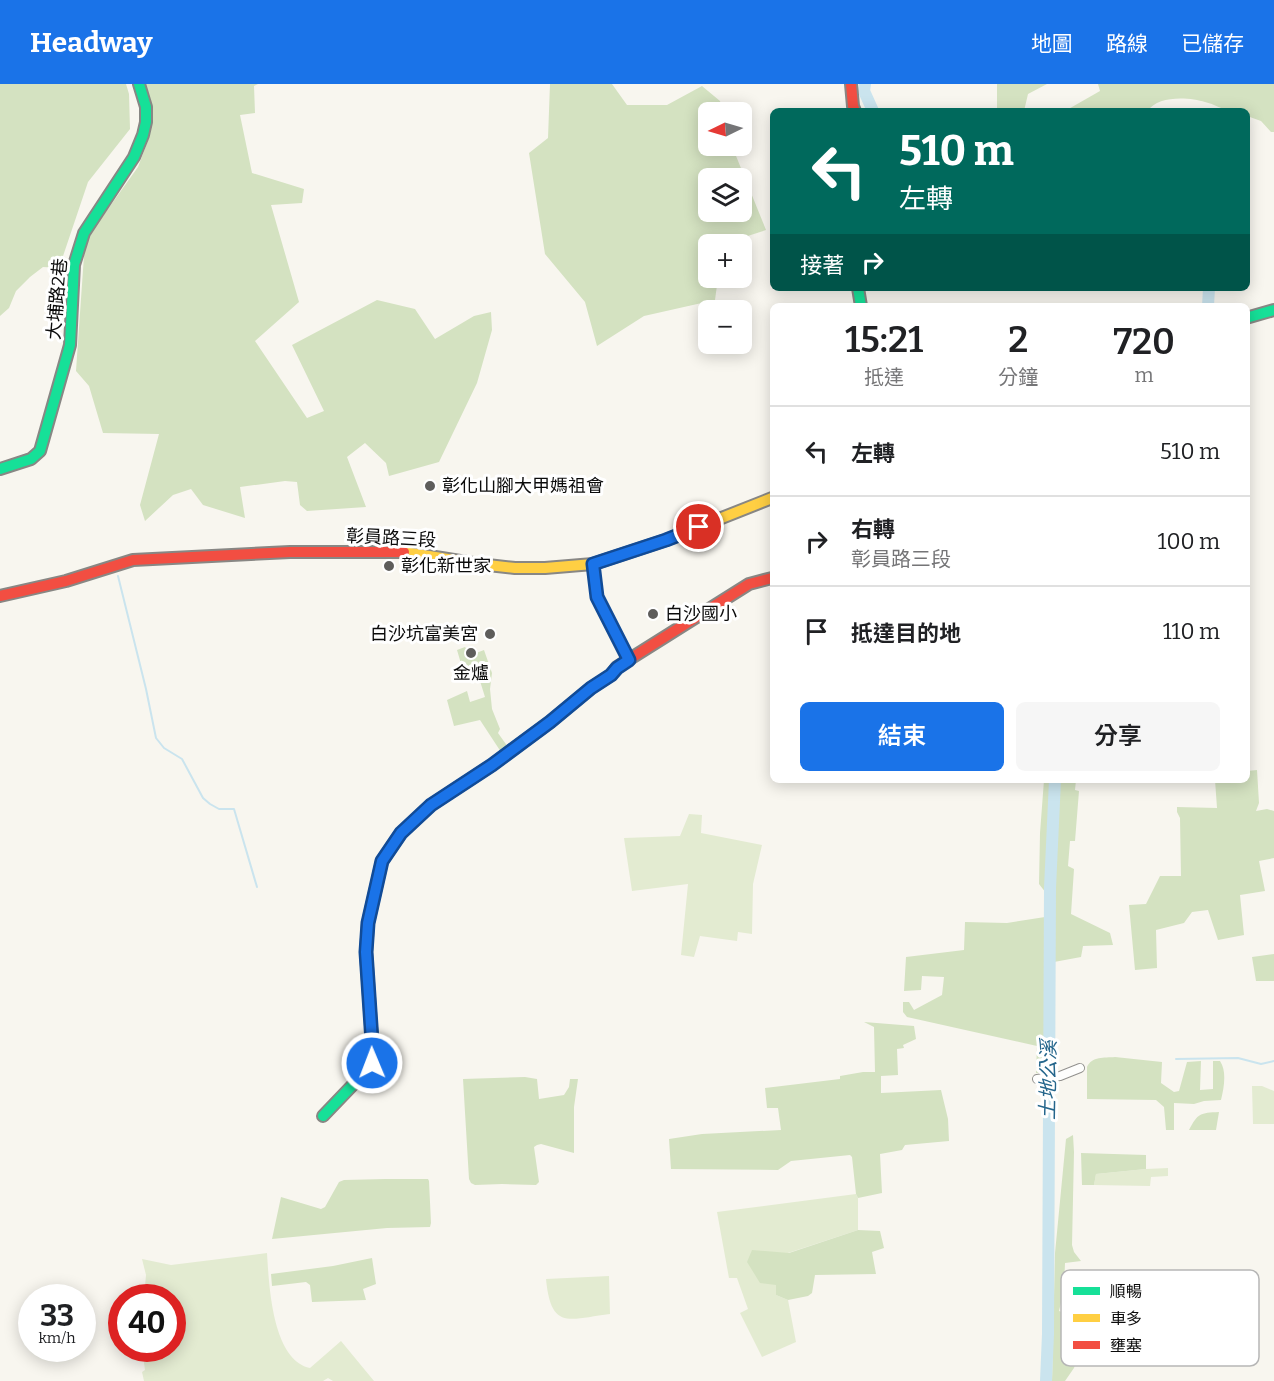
<!DOCTYPE html>
<html lang="zh-TW">
<head>
<meta charset="utf-8">
<style>
	:root { --surface:#fff; --page:#f6f6f6; --text:#202124; --muted:#757577; --line:#e0e0e0; --accent:#1a73e8 }
	body { margin:0; font-family:Bitter,"Noto Sans TC",serif; background:var(--page); color:var(--text); height:100vh; display:flex; flex-direction:column; font-size:22px; white-space:nowrap }
	* { box-sizing:border-box; margin:0 }
	p { font-size:20px; color:var(--muted) }
	.icon { flex:none; width:33px; height:33px; fill:none; stroke:currentColor; stroke-width:2; stroke-linecap:round; stroke-linejoin:round }
	.map { position:relative; flex:1; overflow:hidden }
	.side { position:absolute; left:770px; top:219px; width:480px; height:480px; display:flex; flex-direction:column; background:var(--surface); border-radius:9px; box-shadow:0 3px 15px #0003 }
	.side>* { flex:none }
	.hud { position:absolute; left:770px; top:24px; width:480px; height:183px; border-radius:9px; box-shadow:0 3px 15px #0003; background:#00695c; color:#fff; overflow:hidden }
	.needle { width:39px; rotate:265deg }
	.controls { position:absolute; left:698px; top:18px; display:grid; gap:12px }
	.controls a { display:grid; place-items:center; width:54px; height:54px; border-radius:9px; background:var(--surface); box-shadow:0 3px 15px #0003; font-size:30px }
	.speed { position:absolute; left:18px; top:1200px; display:flex; gap:12px; font-size:30px; font-weight:700; text-align:center }
	.speed>* { display:grid; place-content:center; width:78px; height:78px; border-radius:50%; background:var(--surface); box-shadow:0 3px 15px #0003; line-height:1 }
	.speed small { font-size:15px; font-weight:400 }
	.speed .limit { border:9px solid #d22; background:#fff; color:#111 }
	.pin { position:absolute; display:grid; place-items:center; width:51px; height:51px; color:#fff; margin:-26px; border:3px solid #fff; border-radius:50%; box-shadow:0 2px 6px #0007 }
	.me { position:absolute; width:66px; margin:-33px; rotate:359deg; stroke-linejoin:round; filter:drop-shadow(0 0 4px #0008) }
	.turn { display:flex; align-items:center; gap:21px; height:126px; padding:0 30px; font-size:27px }
	.turn .icon { width:78px; height:78px; stroke-width:2.5 }
	.turn b { display:block; font-size:42px; line-height:51px }
	.then { display:flex; align-items:center; height:57px; padding:0 30px; background:#0003; gap:12px; font-size:22px }
	.eta { display:flex; justify-content:space-evenly; align-items:center; height:102px; text-align:center }
	.eta b { font-size:36px; font-weight:600; line-height:42px }
	.button { display:flex; gap:12px; margin-top:auto; padding:12px 30px }
	.button a { flex:1; height:69px; border-radius:9px; background:var(--accent); color:#fff; font-size:24px; font-weight:600; line-height:69px; text-align:center }
	.button a+a { background:var(--page); color:var(--text) }
	ul { padding:0; list-style:none }
	li { display:flex; align-items:center; gap:18px; height:90px; padding:0 30px; border-top:2px solid var(--line) }
	li div { flex:1 }
	li b { display:block; font-size:22px }
	li em { font-style:normal }
	header { display:flex; align-items:center; gap:36px; box-sizing:border-box; height:84px; padding:0 30px; background:var(--accent); color:#fff }
	header strong { font-size:28px }
	nav { display:flex; gap:33px; margin-inline-start:auto; font-size:21px }
	.map>svg:first-child { display:block }
	.green { fill:#e3ebd1 }
	.forest { fill:#d4e2c1; fill-rule:evenodd }
	.lines { fill:none; stroke-linecap:round; stroke-linejoin:round }
	.stream { stroke:#cae4ee; stroke-width:2 }
	.river { stroke:#cae4ee; stroke-width:12 }
	.street-casing { stroke:#92918e; stroke-width:10 }
	.fast-casing { stroke:#888784; stroke-width:14 }
	.slow-casing { stroke:#888784; stroke-width:14 }
	.jam-casing { stroke:#888784; stroke-width:14 }
	.street { stroke:#fefefd; stroke-width:8 }
	.fast { stroke:#16e098; stroke-width:10 }
	.slow { stroke:#ffcf43; stroke-width:10 }
	.jam { stroke:#f24e42; stroke-width:10 }
	.route-casing { stroke:#114b97; stroke-width:15 }
	.route { stroke:#1a73e8; stroke-width:10 }
	.poi-dot { fill:#5e5d5b; stroke:#fff; stroke-width:2 }
	.labels { text-anchor:middle; stroke-width:6; stroke-linejoin:round; paint-order:stroke }
	.street-label { font-size:18px; fill:#0b0b0b; stroke:#fff }
	.poi-label { font-size:18px; fill:#0b0b0b; stroke:#fff; text-anchor:start }
	.water-label { font-size:20px; font-style:italic; fill:#25668c; stroke:#fff }
	.key { fill:#fff; stroke:#b6b6b6; stroke-width:1.5 }
	.key-label { font-size:16px; fill:#0b0b0b }
</style>
</head>
<body>
<header>
<strong>Headway</strong>
<nav><a>地圖</a><a>路線</a><a>已儲存</a></nav>
</header>
<div class="map">
<svg width="1274" height="1297" viewBox="0 0 1274 1297">
	<rect width="100%" height="100%" fill="#f8f6ef"/>
	<path class="green" d="M 689,730 L 702,731 L 701,749 L 762,761 L 753,800 L 752,850 L 738,848 L 737,857 L 700,852 L 694,873 L 681,871 L 688,800 L 632,807 L 624,754 L 680,752 Z
		M 1252,1002 L 1262,1002 L 1274,1007 L 1274,1040 L 1253,1040 Z
		M 1168,1084 L 1168,1092 L 1151,1093 L 1150,1102 L 1094,1101 L 1096,1090 L 1146,1085 Z
		M 856,1110 L 858,1114 L 858,1146 L 788,1169 L 776,1201 L 776,1211 L 788,1216 L 796,1258 L 762,1273 L 740,1229 L 748,1225 L 737,1194 L 729,1194 L 717,1128 Z
		M 267,1169 C 269,1200 272,1276 310,1284 L 341,1257 L 374,1297 L 333,1297 L 328,1294 L 323,1297 L 144,1297 L 142,1288 L 145,1286 L 142,1265 L 172,1264 L 172,1214 L 144,1213 L 146,1191 L 142,1175 L 171,1181 Z
		M 609,1192 L 610,1230 C 569,1235 551,1247 546,1195 Z"/>
	<path class="forest" d="M 0,0 L 126,0 L 129,10 L 130,45 L 88,98 L 59,184 L 43,183 L 30,193 L 16,207 L 9,224 L 0,232 Z
		M 145,0 L 258,0 L 254,2 L 255,29 L 240,31 L 252,89 L 304,105 L 302,119 L 271,121 L 299,218 L 255,257 L 307,334 L 324,327 L 292,261 L 377,216 L 415,225 L 435,255 L 474,232 L 491,228 L 492,246 L 477,299 L 439,378 L 389,392 L 386,379 L 365,359 L 347,373 L 366,423 L 307,427 L 300,421 L 297,398 L 285,397 L 240,403 L 245,434 L 203,421 L 191,405 L 173,411 L 145,437 L 140,421 L 159,350 L 103,349 L 89,302 L 76,287 L 85,157 L 138,83 L 149,54 L 153,29 Z
		M 550,0 L 612,0 L 627,21 L 667,21 L 702,2 L 720,17 L 723,28 L 708,28 L 708,62 L 732,62 L 766,146 L 723,160 L 708,160 L 708,194 L 718,194 L 715,216 L 644,232 L 597,262 L 585,218 L 545,170 L 529,69 L 548,54 ZM 708,94 L 741,94 L 741,128 L 708,128 Z
		M 997,0 L 1047,0 L 1028,10 L 1024,27 L 997,27 Z
		M 1098,0 L 1274,0 L 1274,48 L 1271,48 L 1261,37 L 1247,32 L 1246,27 C 1242,27 1237,28 1232,27 C 1223,26 1214,20 1205,18 C 1190,13 1157,11 1148,27 L 1065,27 L 1100,7 Z
		M 465,563 L 471,571 L 484,566 L 492,589 L 490,605 L 492,625 L 500,645 L 498,649 L 508,663 L 501,668 L 480,636 L 454,642 L 447,616 L 467,607 L 470,618 L 485,613 L 475,581 L 462,583 L 457,566 Z
		M 1257,686 L 1259,719 L 1256,727 L 1267,725 L 1274,727 L 1274,774 L 1259,777 L 1265,807 L 1240,811 L 1244,851 L 1218,856 L 1208,826 L 1192,828 L 1184,839 L 1156,846 L 1157,884 L 1135,886 L 1129,821 L 1146,820 L 1160,792 L 1181,792 L 1180,734 L 1177,728 L 1177,723 L 1217,724 L 1215,696 L 1246,696 L 1247,687 Z
		M 1044,696 L 1076,696 L 1075,706 L 1079,707 L 1075,757 L 1070,757 L 1068,782 L 1074,785 L 1071,830 L 1110,849 L 1113,861 L 1083,862 L 1081,873 L 1054,878 L 1047,988 L 1036,989 L 1037,962 L 907,933 L 903,928 L 903,918 L 909,918 L 914,926 L 942,911 L 944,893 L 922,892 L 921,906 L 904,907 L 906,873 L 964,866 L 965,838 L 1007,839 L 1045,833 L 1046,809 L 1039,800 L 1040,749 Z
		M 1274,870 L 1274,897 L 1256,897 L 1252,873 Z
		M 864,938 L 914,942 L 916,955 L 903,961 L 904,964 L 897,965 L 898,991 L 881,992 L 881,1009 L 941,1006 L 948,1035 L 949,1057 L 905,1061 L 902,1066 L 880,1070 L 882,1109 L 858,1114 L 856,1110 L 852,1073 L 850,1071 L 791,1077 L 778,1086 L 671,1085 L 669,1055 L 702,1050 L 781,1046 L 778,1024 L 767,1024 L 765,1004 L 840,995 L 840,992 L 863,988 L 875,988 L 874,943 Z
		M 1115,973 L 1162,978 L 1161,999 L 1174,1008 L 1179,1007 L 1187,978 L 1201,977 L 1200,1006 L 1213,1005 L 1213,977 L 1220,977 C 1227,987 1224,1004 1221,1016 L 1204,1017 L 1194,1020 L 1174,1019 L 1174,1046 L 1166,1046 L 1164,1023 L 1156,1016 L 1087,1015 L 1087,983 C 1092,972 1104,974 1115,973 Z
		M 525,993 L 537,995 L 539,1015 L 564,1011 L 569,1003 L 570,995 L 578,995 L 574,1023 L 574,1069 L 541,1060 L 537,1061 L 534,1063 L 539,1098 L 536,1101 L 502,1100 L 475,1101 L 471,1099 L 469,1095 L 463,995 Z
		M 1219,1028 L 1216,1046 L 1189,1046 C 1198,1029 1200,1029 1219,1028 Z
		M 1073,1051 L 1074,1068 L 1072,1161 L 1074,1168 L 1081,1177 L 1065,1179 L 1064,1206 L 1059,1227 L 1080,1234 L 1077,1275 L 1074,1284 L 1065,1297 L 1052,1297 L 1055,1169 L 1066,1055 Z
		M 1081,1069 L 1146,1071 L 1146,1085 L 1096,1090 L 1094,1101 L 1082,1101 Z
		M 385,1095 L 428,1095 L 429,1097 L 431,1139 L 430,1143 L 387,1144 L 272,1155 L 281,1113 L 321,1125 L 325,1123 L 339,1098 L 344,1096 Z
		M 858,1146 L 880,1147 L 884,1164 L 872,1168 L 876,1190 L 815,1191 L 812,1209 L 808,1212 L 788,1216 L 776,1211 L 776,1201 L 760,1199 L 747,1178 L 752,1166 L 789,1169 Z
		M 372,1174 L 376,1200 L 363,1205 L 366,1216 L 312,1218 L 310,1201 L 306,1198 L 272,1202 L 271,1190 L 333,1182 Z"/>
	<g class="lines">
		<path class="stream" d="M 118,492 L 146,605 L 156,654 L 164,664 L 182,675 L 203,714 L 210,720 L 219,725 L 234,725 L 257,803
			M 1176,975 L 1238,974 L 1261,980 L 1274,977"/>
		<path class="river" d="M 865,0 L 864,7 L 873,27
			M 1208,222 L 1209,204
			M 1046,1297 L 1048,1250 L 1050,804 L 1055,696"/>
		<defs>
			<path id="street" d="M 593,480 L 597,513 L 629,576
				M 1037,995 L 1060,992 L 1080,984"/>
			<path id="fast" d="M 858,204 L 861,222
				M 1246,234 L 1274,226
				M 0,385 L 31,375 L 40,367 L 70,261 L 74,181 L 84,149 L 134,73 L 143,51 L 146,38 L 146,23 L 139,0
				M 323,1032 L 369,984 L 373,972 L 366,868 L 368,839 L 382,777 L 401,749 L 431,721 L 492,681 L 512,666"/>
			<path id="slow" d="M 404,468 L 479,480 L 515,484 L 545,484 L 593,480 L 666,456 L 772,414"/>
			<path id="jam" d="M 851,0 L 853,22 L 855,27
				M 0,512 L 66,497 L 133,476 L 290,468 L 404,468
				M 512,666 L 550,638 L 591,604 L 611,591 L 617,583 L 749,500 L 772,494"/>
		</defs>
		<use href="#street" class="street-casing"/>
		<use href="#fast" class="fast-casing"/>
		<use href="#slow" class="slow-casing"/>
		<use href="#jam" class="jam-casing"/>
		<use href="#street" class="street"/>
		<use href="#fast" class="fast"/>
		<use href="#slow" class="slow"/>
		<use href="#jam" class="jam"/>
	</g>
	<g class="lines">
		<defs>
			<path id="route" d="M 372,979 L 373,972 L 366,868 L 368,839 L 382,777 L 401,749 L 431,721 L 492,681 L 550,638 L 591,604 L 611,591 L 617,584 L 629,576 L 597,513 L 593,480 L 666,456 L 699,443"/>
		</defs>
		<use href="#route" class="route-casing"/>
		<use href="#route" class="route"/>
	</g>
	<g class="poi-dot">
		<circle cx="430" cy="402" r="6"/>
		<circle cx="389" cy="482" r="6"/>
		<circle cx="653" cy="530" r="6"/>
		<circle cx="490" cy="550" r="6"/>
		<circle cx="471" cy="569" r="6"/>
	</g>
	<g class="labels">
		<g class="street-label">
			<text transform="translate(57 215) rotate(-85)" y="6">大埔路2巷</text>
			<text transform="translate(391 454) rotate(3)" y="6">彰員路三段</text>
		</g>
		<g class="poi-label">
			<text x="442" y="408">彰化山腳大甲媽祖會</text>
			<text x="401" y="488">彰化新世家</text>
			<text x="665" y="536">白沙國小</text>
			<text x="478" y="556" text-anchor="end">白沙坑富美宮</text>
			<text x="471" y="595" text-anchor="middle">金爐</text>
		</g>
		<g class="water-label">
			<text transform="translate(1048 996) rotate(-89)" y="7">土地公溪</text>
		</g>
	</g>
	<rect x="1061" y="1186" width="198" height="96" rx="9" class="key"/>
	<rect x="1073" y="1203" width="27" height="8" fill="#16e098"/>
	<rect x="1073" y="1230" width="27" height="8" fill="#ffcf43"/>
	<rect x="1073" y="1257" width="27" height="8" fill="#f24e42"/>
	<g class="key-label">
		<text x="1110" y="1213">順暢</text>
		<text x="1110" y="1240">車多</text>
		<text x="1110" y="1267">壅塞</text>
	</g>
</svg>
<div class="controls">
<a><svg class="needle" viewBox="-14 -14 28 28"><path d="M0-13l5 13h-10z" fill="#e53935"/><path d="M0 13l5-13h-10z" fill="#757577"/></svg></a>
<a><svg class="icon" aria-label="layers" viewBox="0 0 24 24"><path d="M12 4l9 5-9 5-9-5zM3 14l9 5 9-5"/></svg></a>
<a>+</a>
<a>−</a>
</div>
<div class="speed"><div>33<small>km/h</small></div><div class="limit">40</div></div>
<div class="pin" style="left:699px;top:443px;background:#d93025"><svg class="icon" aria-label="arrive" viewBox="0 0 24 24"><path d="M6 21V4h12l-3 4 3 4H6"/></svg></div>
<svg class="me" style="left:372px;top:979px" viewBox="-20 -20 40 40"><circle r="17" fill="#1a73e8" stroke="#fff" stroke-width="3"/><path d="M0-11L8 9 0 5-8 9z" fill="#fff"/></svg>
<div class="hud">
<div class="turn"><svg class="icon" aria-label="left" viewBox="0 0 24 24"><path d="M17 20v-9H6M10 6l-5 5 5 5"/></svg><div><b>510 m</b>左轉</div></div>
<div class="then">接著<svg class="icon" aria-label="right" viewBox="0 0 24 24"><path d="M7 20v-9h11M14 6l5 5-5 5"/></svg></div>
</div>
<section class="side">
<div class="eta">
<div><b>15:21</b><p>抵達</p></div>
<div><b>2</b><p>分鐘</p></div>
<div><b>720</b><p>m</p></div>
</div>
<ul>
<li><svg class="icon" aria-label="left" viewBox="0 0 24 24"><path d="M17 20v-9H6M10 6l-5 5 5 5"/></svg><div><b>左轉</b></div><em>510 m</em></li>
<li><svg class="icon" aria-label="right" viewBox="0 0 24 24"><path d="M7 20v-9h11M14 6l5 5-5 5"/></svg><div><b>右轉</b><p>彰員路三段</p></div><em>100 m</em></li>
<li><svg class="icon" aria-label="arrive" viewBox="0 0 24 24"><path d="M6 21V4h12l-3 4 3 4H6"/></svg><div><b>抵達目的地</b></div><em>110 m</em></li>
</ul>
<div class="button"><a>結束</a><a>分享</a></div>
</section>
</div>
</body>
</html>
